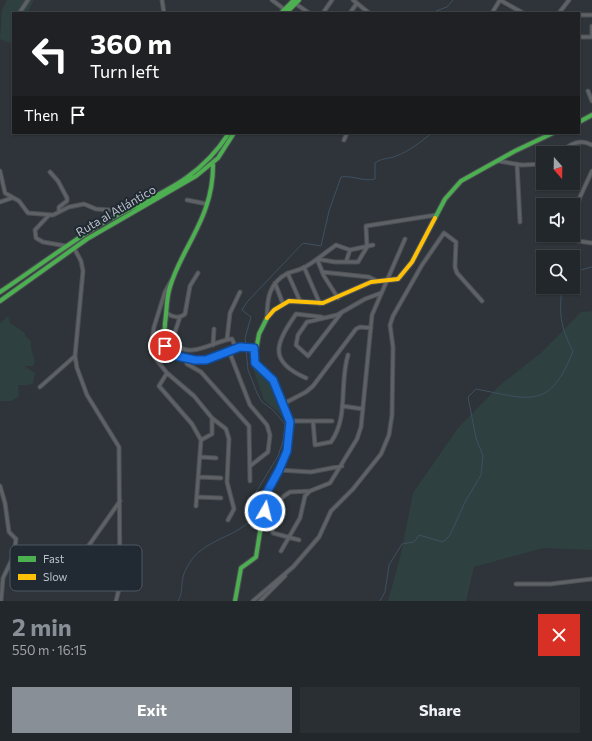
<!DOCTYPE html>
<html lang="en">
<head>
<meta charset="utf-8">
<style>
	:root { --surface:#22272b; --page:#2a2f33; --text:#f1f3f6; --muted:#a2a5a9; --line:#3f4447; --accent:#888f97 }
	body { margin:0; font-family:Commissioner,sans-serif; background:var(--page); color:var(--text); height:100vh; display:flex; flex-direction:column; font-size:15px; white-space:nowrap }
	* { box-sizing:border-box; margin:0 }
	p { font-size:13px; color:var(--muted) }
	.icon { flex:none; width:22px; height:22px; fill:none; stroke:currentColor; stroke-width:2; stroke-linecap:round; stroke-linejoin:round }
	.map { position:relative; height:601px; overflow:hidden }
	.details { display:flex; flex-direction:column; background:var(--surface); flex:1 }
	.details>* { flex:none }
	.guide { position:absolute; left:12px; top:12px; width:568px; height:122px; border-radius:0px; box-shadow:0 1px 3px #0004,0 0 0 1px var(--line); background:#202124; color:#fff; overflow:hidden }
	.needle { width:26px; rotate:160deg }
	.buttons { position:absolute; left:536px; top:146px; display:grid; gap:8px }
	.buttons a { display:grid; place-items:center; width:44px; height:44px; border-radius:0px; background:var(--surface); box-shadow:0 1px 3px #0004,0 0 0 1px var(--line); font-size:20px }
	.pin { position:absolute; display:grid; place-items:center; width:34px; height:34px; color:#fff; margin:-17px; border:2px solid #fff; border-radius:50%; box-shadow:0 1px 4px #0007 }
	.me { position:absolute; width:44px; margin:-22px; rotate:8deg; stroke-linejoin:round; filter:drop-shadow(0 0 3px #0008) }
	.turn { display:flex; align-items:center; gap:14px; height:84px; padding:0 12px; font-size:18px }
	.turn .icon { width:52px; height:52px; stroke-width:2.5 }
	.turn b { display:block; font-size:28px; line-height:34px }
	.then { display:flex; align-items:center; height:38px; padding:0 12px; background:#0003; gap:8px; font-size:15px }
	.round { display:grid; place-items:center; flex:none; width:42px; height:42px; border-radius:0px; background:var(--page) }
	.head { display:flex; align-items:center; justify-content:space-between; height:68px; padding:0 12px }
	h1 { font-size:24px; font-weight:700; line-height:30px; color:var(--accent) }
	.cta { display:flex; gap:8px; margin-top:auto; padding:8px 12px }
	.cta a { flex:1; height:46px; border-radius:0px; background:var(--accent); color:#fff; font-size:16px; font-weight:700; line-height:46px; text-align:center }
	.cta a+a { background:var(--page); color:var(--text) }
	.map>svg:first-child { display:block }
	.green { fill:#2e4040 }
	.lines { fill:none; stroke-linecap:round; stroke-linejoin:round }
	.stream { stroke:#3f5061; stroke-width:1 }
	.street-casing { stroke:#4c5054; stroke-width:5 }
	.fast-casing { stroke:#4c5054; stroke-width:6 }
	.slow-casing { stroke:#4c5054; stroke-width:6 }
	.street { stroke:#5e6267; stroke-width:3 }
	.fast { stroke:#4caf50; stroke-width:4 }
	.slow { stroke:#ffc107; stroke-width:4 }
	.route-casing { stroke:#114b97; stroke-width:10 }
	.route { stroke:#1a73e8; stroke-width:7 }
	.labels { text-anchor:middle; stroke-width:4; stroke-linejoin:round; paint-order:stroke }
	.street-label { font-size:12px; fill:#b9c0c9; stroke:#212a33 }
	.key { fill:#212a33; stroke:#4f5760; stroke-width:1 }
	.key-label { font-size:11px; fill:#b9c0c9 }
</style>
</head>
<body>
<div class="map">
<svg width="592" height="601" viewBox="0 0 592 601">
	<rect width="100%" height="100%" fill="#2e3439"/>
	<path class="green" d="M 7,0 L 34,0 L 27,13 L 13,13 L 13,44 L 0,39 L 2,10 Z
		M 592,311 L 592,550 L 543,548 L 474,567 L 466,601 L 388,601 L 401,554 L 413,493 L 458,428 L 499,386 L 542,352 L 581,312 Z
		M 8,316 L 10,323 L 24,332 L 26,337 L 31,341 L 31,348 L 35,361 L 33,366 L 24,366 L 35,373 L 33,383 L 28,385 L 18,385 L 19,396 L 11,401 L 0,401 L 0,323 Z
		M 253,362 L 272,380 L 289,423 L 287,424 L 277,411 L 264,400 L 251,363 Z"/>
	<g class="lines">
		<path class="stream" d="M 436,13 L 436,11 L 447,7 L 453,0
			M 573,272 L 592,267
			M 246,345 L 245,338 L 251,317 L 242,310 L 247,302 L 303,243 L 321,246 L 329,211 L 341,177 C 353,175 363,182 375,179 L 375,163 C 381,158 389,159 396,156 C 408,152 422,141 432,133
			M 178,601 C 183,593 181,586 183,577 C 185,569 193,556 200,551 C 216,538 236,535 251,520 L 250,502 L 278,456 L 283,441 L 285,424 L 272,409 L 262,402 L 257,393 L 248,370 L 246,348
			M 380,601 L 385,592 L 389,565 L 402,544 L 414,542 L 419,535 L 443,542 L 450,535 L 465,502 L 481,475 L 483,456 L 476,438 L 468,397 L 476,389 C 529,399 550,411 573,351 C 560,327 559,313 562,287"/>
		<defs>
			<path id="street" d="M 162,0 L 164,13
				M 272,0 L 284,9
				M 353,0 L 369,13
				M 500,0 L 523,13
				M 296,4 L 309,13
				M 20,12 L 28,0
				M 323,13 L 332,0
				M 350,13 L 357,3
				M 492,13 L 500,0
				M 559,13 L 569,0
				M 579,15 L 592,15
				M 579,37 L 592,37
				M 592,37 L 592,26
				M 588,91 L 592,101
				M 344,140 L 347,133
				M 560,153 C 569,144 580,138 592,145
				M 498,161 L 522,165 L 543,164
				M 517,164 L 520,222
				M 0,171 L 5,193 L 19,201 L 28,213 L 53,215 L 69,207 L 84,204 L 96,209 L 124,211
				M 50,172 L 58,181 L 67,198 L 67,201 L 59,207 L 59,212
				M 187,200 L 207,204
				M 0,202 L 12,198
				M 49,215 L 35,230 L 36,238 L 43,242 L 66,246
				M 573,219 L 580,197 L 592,171
				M 570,235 L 578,241 L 592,243
				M 74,248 L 81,261 L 83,271 L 75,356 L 77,368 L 87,395 L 119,447 L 120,585 L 116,601
				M 346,262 L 350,250
				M 304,267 L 320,304
				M 322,272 L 369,277 L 377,281
				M 288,274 L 300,301
				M 171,281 L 165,292 L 154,327 L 151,346 L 155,358 L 167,373 L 194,396 L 212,418 L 226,429 L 229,439 L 227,482 L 234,509 L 228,520
				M 275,283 L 283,304
				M 338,298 L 324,276 L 317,259 L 335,262 L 358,262 L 367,247 L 366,226 L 436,215
				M 342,312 L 308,356 L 296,345 L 298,335 L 307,322 L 337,315 L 365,299 L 381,293
				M 167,313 C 172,317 179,319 185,314 L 190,286 L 198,273
				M 180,317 L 175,332 L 176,342 C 186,362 218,339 232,339 L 236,348
				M 267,318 C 267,298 269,283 288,273 C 294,271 300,270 305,267 C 316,261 326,252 336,245 L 350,250 L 373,245
				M 227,339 L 230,313 L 240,292
				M 213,345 L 214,329
				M 229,351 L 250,405 L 267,425 L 270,435 L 268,452 L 250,466
				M 177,356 L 182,348
				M 186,359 L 187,364 L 201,372 L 249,426 L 250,481
				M 167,373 L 159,386 L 192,424 L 201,440 L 196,506
				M 306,378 C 267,361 276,343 296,314 L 322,317
				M 40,387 L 75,356
				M 283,404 L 306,392 L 313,386 L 356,329 L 360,327 L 371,328
				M 342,406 L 363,409
				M 290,421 L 332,421
				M 313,421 L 315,445 L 331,442 C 349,417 339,384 348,355
				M 201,440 L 212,434 L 212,418
				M 201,457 L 216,458
				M 279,470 L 311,472 L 342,466
				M 199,477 L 221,478
				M 0,486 L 5,503 L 9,532 L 16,539 L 14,555 L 3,578 L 1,601
				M 271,486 L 268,500 L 270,507 L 272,509
				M 197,497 L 221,498
				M 299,540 L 273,533 C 266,516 275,501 290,492 L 310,491
				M 281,551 L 300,518 L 305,496 L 310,491 L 330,483 L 357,439 L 361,427 L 372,315 L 405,239
				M 516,584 L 550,584 L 592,579
				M 55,587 L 73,568 L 120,501
				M 253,601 L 293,567 L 319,537 L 331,511 L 353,489 L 381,454 L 389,435 L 392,415 L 393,347 L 390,325 L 393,316 L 422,265 L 444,233 L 456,242 L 455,267 L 457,273 L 482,301
				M 260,601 L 285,576"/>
			<path id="fast" d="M 281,13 L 294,0
				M 286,13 L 299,0
				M 579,122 L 592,115
				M 213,165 C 213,179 211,193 206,207 C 197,235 178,259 170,287 C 166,299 167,311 165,323 C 164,338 164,353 180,358 C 207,366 228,343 254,348
				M 435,218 L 445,199 L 461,181 L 515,151 L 553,133
				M 0,292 C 33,270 65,246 99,225 C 150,196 195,186 229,133
				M 0,301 L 87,239 L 196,176 L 218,158 L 234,133
				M 235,601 L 241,568 L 256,557 L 266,494 L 285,458 L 290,421 L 273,380 L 254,361 L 259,334 L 267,318"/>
			<path id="slow" d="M 267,318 L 274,310 L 289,301 L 323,303 L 371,282 L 398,279 L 412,262 L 435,218"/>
		</defs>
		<use href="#street" class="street-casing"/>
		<use href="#fast" class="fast-casing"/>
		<use href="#slow" class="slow-casing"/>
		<use href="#street" class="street"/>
		<use href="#fast" class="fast"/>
		<use href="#slow" class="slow"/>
	</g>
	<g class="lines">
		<defs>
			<path id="route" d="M 165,346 L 177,356 L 195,360 L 206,360 L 240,347 L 254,348 L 255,363 L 273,380 L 290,422 L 287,451 L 279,470 L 266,494 L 265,511"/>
		</defs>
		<use href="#route" class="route-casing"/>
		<use href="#route" class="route"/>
	</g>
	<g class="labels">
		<g class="street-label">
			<text transform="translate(116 211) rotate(-30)" y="4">Ruta al Atlántico</text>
		</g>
	</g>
	<rect x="10" y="545" width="132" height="46" rx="6" class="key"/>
	<rect x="18" y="556" width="18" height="6" fill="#4caf50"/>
	<rect x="18" y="574" width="18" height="6" fill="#ffc107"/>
	<g class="key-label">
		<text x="43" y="563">Fast</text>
		<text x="43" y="581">Slow</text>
	</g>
</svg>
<div class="buttons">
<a><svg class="needle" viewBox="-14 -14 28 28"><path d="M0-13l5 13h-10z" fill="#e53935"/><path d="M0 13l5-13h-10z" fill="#a2a5a9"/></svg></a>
<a><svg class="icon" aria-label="sound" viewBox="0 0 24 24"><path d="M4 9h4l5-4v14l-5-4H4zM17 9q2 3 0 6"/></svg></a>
<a><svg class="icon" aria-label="search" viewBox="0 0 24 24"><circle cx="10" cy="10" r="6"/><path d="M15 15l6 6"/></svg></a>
</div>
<div class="pin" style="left:165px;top:346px;background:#d93025"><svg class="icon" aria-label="arrive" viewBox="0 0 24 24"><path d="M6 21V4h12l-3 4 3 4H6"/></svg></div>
<svg class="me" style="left:265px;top:511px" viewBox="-20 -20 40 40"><circle r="17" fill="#1a73e8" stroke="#fff" stroke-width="3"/><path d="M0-11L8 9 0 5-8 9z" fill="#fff"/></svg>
<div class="guide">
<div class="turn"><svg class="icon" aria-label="left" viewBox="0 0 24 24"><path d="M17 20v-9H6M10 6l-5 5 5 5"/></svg><div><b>360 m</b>Turn left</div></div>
<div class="then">Then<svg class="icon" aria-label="arrive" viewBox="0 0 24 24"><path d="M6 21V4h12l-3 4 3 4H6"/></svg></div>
</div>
</div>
<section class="details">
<div class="head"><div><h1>2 min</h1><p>550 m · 16:15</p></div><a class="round" style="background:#d93025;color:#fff"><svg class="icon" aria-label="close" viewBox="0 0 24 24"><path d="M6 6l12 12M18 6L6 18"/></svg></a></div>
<div class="cta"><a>Exit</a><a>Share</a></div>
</section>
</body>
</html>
